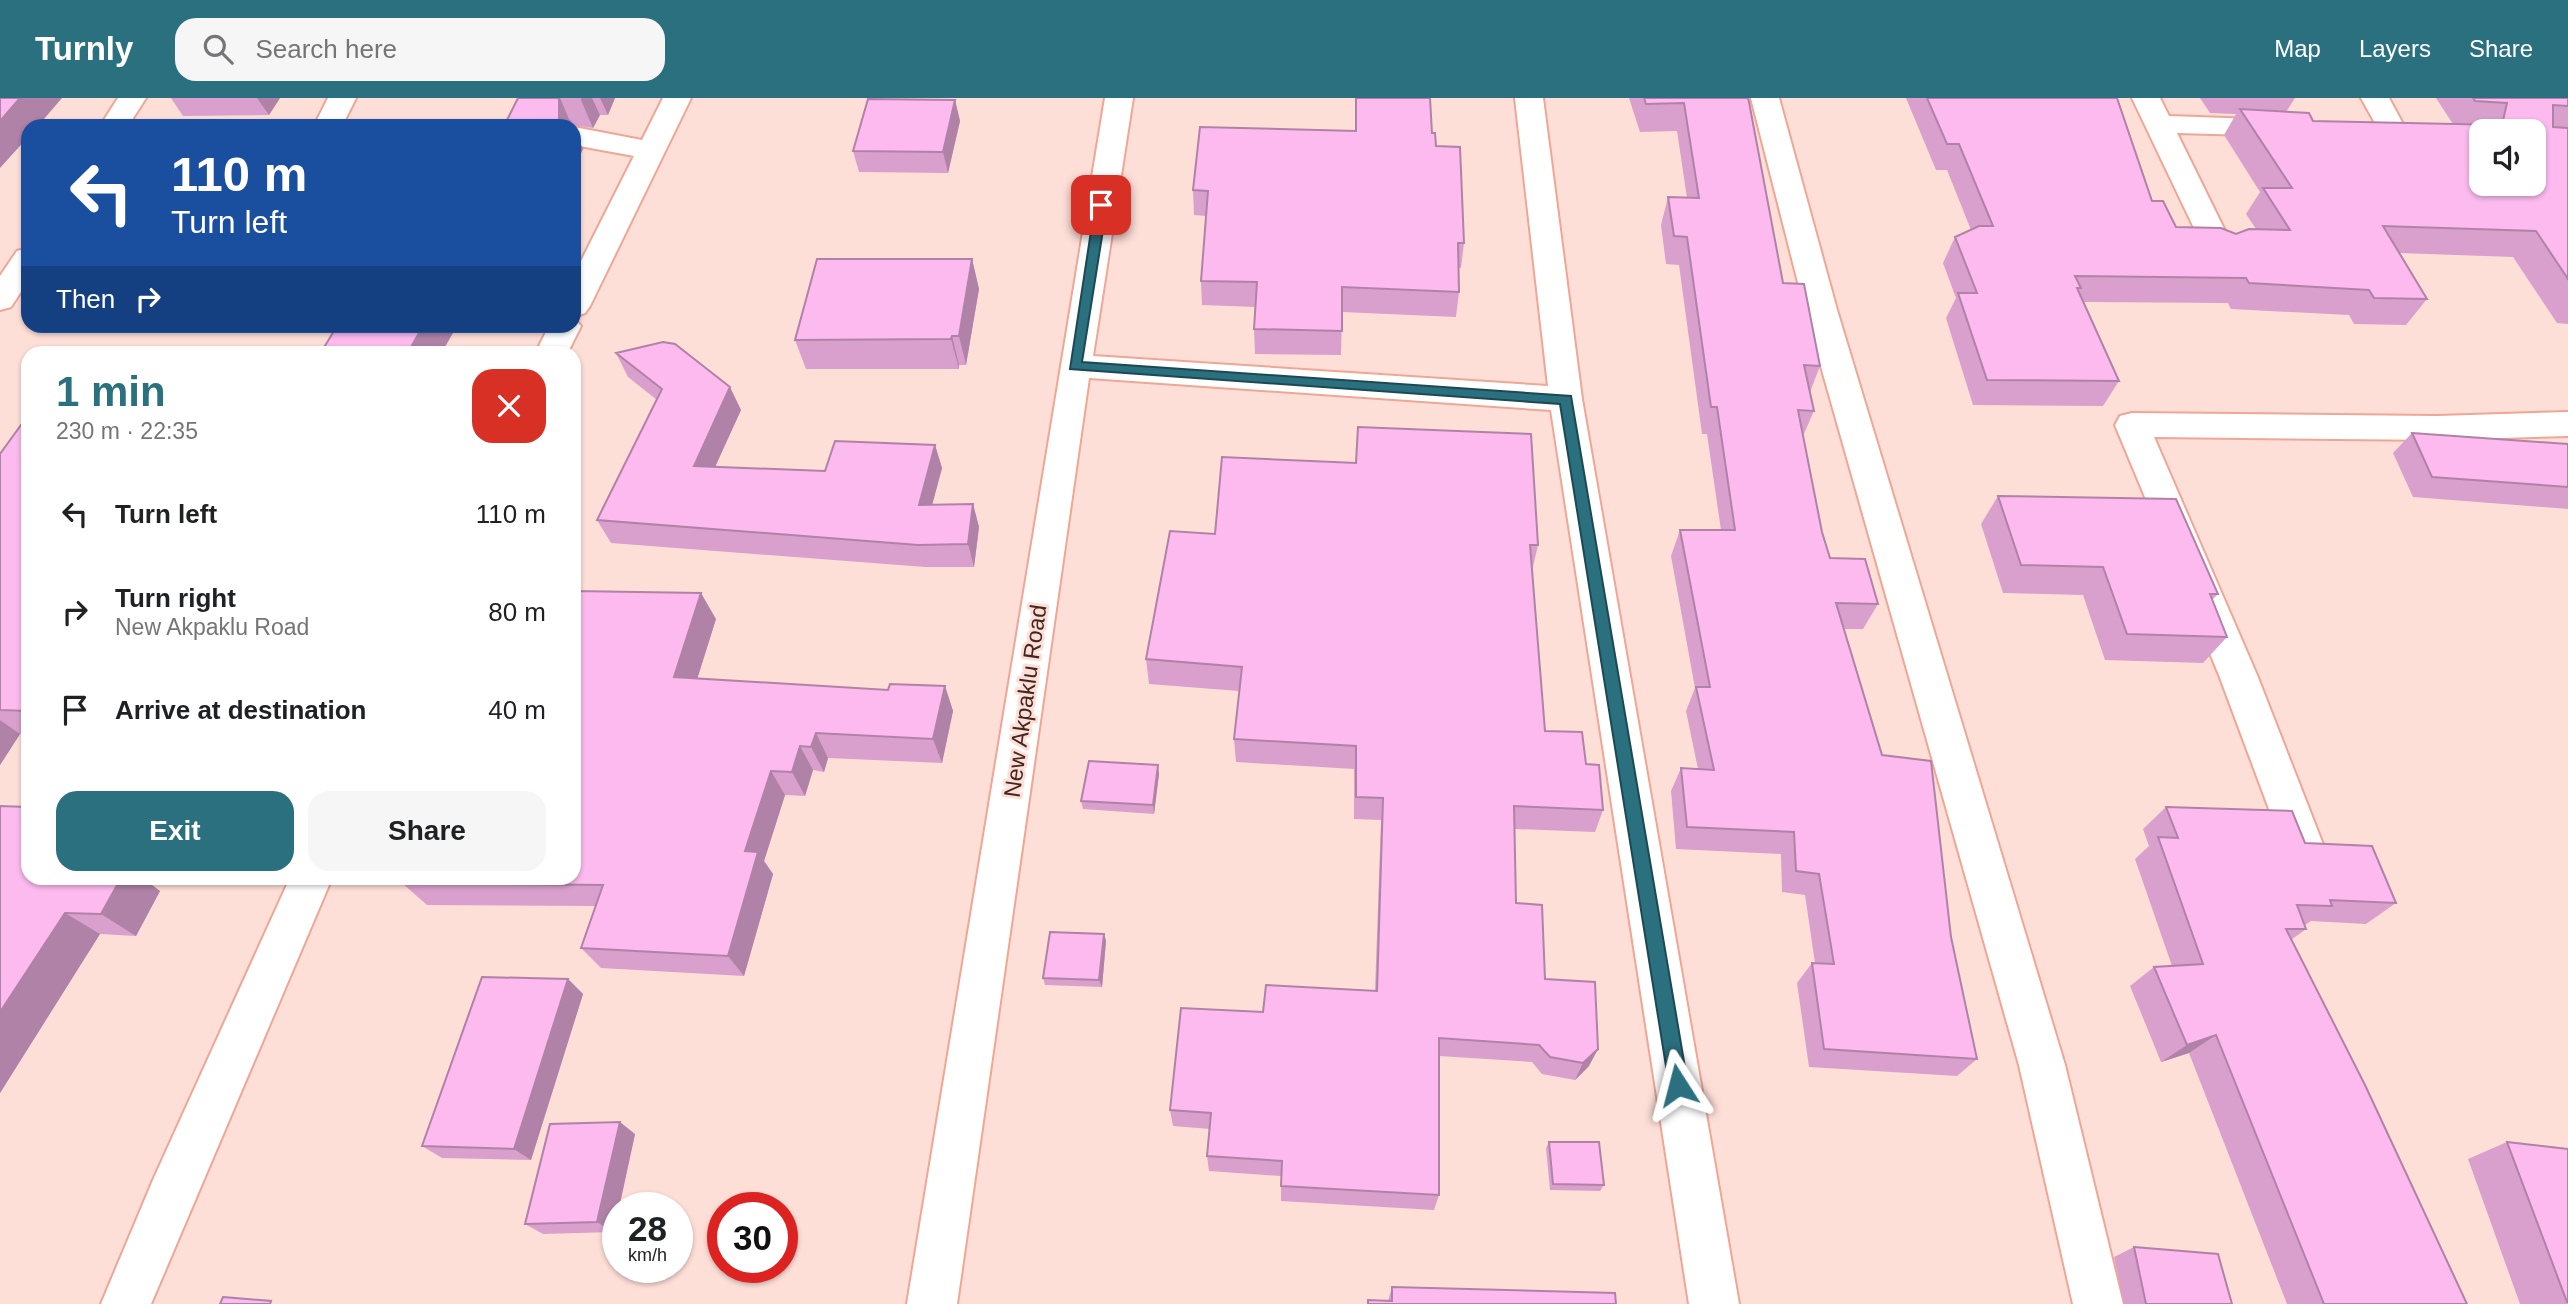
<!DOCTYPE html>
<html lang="en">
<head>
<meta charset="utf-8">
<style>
	:root { --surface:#fff; --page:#f6f6f6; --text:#202124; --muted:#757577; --accent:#2b707f }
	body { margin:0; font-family:Helvetica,sans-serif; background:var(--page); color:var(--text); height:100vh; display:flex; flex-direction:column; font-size:26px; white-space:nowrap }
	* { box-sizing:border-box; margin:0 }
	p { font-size:23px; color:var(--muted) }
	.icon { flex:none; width:38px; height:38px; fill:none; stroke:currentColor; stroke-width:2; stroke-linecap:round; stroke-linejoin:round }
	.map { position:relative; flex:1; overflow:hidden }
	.details { position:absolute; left:21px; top:248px; width:560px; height:539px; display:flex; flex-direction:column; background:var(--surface); border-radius:21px; box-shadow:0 2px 5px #0004 }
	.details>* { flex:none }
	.guide { position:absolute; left:21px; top:21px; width:560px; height:214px; border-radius:21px; box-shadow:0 2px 5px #0004; background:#1a4fa0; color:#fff; overflow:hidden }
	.controls { position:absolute; left:2469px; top:21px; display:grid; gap:14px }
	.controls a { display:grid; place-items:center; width:77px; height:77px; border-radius:14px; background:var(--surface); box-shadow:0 2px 5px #0004; font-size:35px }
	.speed { position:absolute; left:602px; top:1094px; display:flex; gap:14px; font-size:35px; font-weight:700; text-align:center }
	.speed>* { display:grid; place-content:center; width:91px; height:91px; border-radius:50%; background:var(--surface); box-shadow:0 2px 5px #0004; line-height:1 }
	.speed small { font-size:18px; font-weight:400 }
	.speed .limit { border:10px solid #d22; background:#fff; color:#111 }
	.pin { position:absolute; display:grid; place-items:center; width:60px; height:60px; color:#fff; margin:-30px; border-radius:14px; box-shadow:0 4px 10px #0006 }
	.me { position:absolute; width:77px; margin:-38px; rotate:351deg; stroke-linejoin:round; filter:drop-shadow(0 0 5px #0008) }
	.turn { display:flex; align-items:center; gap:24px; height:147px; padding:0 35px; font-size:32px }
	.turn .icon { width:91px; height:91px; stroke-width:2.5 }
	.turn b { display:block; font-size:49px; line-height:60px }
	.then { display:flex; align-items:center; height:66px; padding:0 35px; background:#0003; gap:14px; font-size:26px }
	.round { display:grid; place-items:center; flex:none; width:74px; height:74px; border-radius:21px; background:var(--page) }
	.head { display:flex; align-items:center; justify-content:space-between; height:119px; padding:0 35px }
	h1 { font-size:42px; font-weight:600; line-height:52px; color:var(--accent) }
	.cta { display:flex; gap:14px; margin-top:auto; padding:14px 35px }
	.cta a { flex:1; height:80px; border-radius:21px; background:var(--accent); color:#fff; font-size:28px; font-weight:600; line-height:80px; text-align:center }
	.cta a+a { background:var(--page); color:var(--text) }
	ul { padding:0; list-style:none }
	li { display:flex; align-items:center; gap:21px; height:98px; padding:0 35px }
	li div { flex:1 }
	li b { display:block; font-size:26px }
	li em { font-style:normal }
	header { display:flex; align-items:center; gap:42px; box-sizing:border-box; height:98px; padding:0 35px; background:var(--accent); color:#fff }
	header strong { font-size:33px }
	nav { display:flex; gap:38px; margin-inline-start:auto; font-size:24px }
	.search { width:490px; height:63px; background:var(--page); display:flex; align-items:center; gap:18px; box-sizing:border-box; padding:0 24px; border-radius:21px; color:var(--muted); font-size:26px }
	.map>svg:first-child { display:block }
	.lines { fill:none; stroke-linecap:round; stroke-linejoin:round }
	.street-casing { stroke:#efa694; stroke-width:4 }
	.street { fill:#fff; fill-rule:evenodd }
	.wall { fill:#d9a0cd }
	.shaded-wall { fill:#b082a7 }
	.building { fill:#fcbaee; stroke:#b082a7; stroke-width:2; fill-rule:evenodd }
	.route { fill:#2b707f; stroke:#1c4953; stroke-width:2 }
	.labels { text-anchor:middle; stroke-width:6; stroke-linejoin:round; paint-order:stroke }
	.street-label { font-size:23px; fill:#432620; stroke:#fedfd7 }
</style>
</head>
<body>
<header>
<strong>Turnly</strong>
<div class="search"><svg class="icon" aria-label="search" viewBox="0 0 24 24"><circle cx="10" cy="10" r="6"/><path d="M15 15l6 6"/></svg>Search here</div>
<nav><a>Map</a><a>Layers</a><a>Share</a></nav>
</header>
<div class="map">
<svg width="2568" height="1206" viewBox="0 0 2568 1206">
	<rect width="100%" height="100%" fill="#fedfd7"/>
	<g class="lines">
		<defs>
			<path id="street" d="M 118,0 L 146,0 L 128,28 L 100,28 Z
				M 328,0 L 356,0 L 342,28 L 314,28 Z
				M 663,0 L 691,0 L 590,208 L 585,215 L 574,219 L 574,177 L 634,58 L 574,47 L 574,29 L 642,42 Z
				M 1105,0 L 1133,0 L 1093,258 L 1548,288 L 1515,0 L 1543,0 L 1582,301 L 1739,1206 L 1689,1206 L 1551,312 L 1089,280 L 957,1206 L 907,1206 Z
				M 1751,0 L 1779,0 L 1837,212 L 2065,967 L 2123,1206 L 2073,1206 L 2019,967 L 1805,212 Z
				M 2132,0 L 2160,0 L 2169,18 L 2284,22 L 2294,24 L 2298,30 L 2294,36 L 2284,38 L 2177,35 L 2233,149 L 2229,156 L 2218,159 L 2207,156 L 2203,149 Z
				M 2361,0 L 2389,0 L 2409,37 L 2405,43 L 2395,46 L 2385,43 Z
				M 28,150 L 28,183 L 11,209 L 0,212 L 0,178 L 17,153 Z
				M 574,220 L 581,228 L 567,256 L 535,256 L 549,228 L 574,228 Z
				M 2568,314 L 2568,338 L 2437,342 L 2154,339 L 2257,577 L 2324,749 L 2318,762 L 2303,767 L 2288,762 L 2219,577 L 2115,327 L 2120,318 L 2132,315 L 2437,318 Z
				M 290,780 L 332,780 L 151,1206 L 101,1206 L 153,1082 Z"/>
		</defs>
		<use href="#street" class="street-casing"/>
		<use href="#street" class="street"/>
	</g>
	<path class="wall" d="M 171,0 L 280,0 L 269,17 L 183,18 Z
		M 518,0 L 615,0 L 608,17 L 600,17 L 593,30 L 572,27 Z
		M 1355,0 L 1430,0 L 1432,35 L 1464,145 L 1461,170 L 1459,170 L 1459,194 L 1456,219 L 1342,214 L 1341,257 L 1255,256 L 1254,231 L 1256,209 L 1202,207 L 1201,183 L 1206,118 L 1194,117 L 1193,92 L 1355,33 Z
		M 1629,0 L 1748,0 L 1783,185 L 1820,268 L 1810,294 L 1814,313 L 1803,338 L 1822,434 L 1830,460 L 1878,506 L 1863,531 L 1844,531 L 1882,657 L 1951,839 L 1977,961 L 1957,978 L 1809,969 L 1797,885 L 1812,865 L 1815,865 L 1805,797 L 1782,794 L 1781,756 L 1676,751 L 1671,693 L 1681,670 L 1698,671 L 1686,613 L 1695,590 L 1671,458 L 1680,432 L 1721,432 L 1707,336 L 1702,336 L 1679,167 L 1666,166 L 1661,127 L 1668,99 L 1687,100 L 1677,33 L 1640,34 Z
		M 1906,0 L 2117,0 L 2152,103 L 2176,129 L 2236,136 L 2256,131 L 2246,116 L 2260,94 L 2224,37 L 2236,16 L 2210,15 L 2200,0 L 2295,0 L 2286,14 L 2313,23 L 2453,26 L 2436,0 L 2568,0 L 2568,226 L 2557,225 L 2513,159 L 2399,155 L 2427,201 L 2406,227 L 2354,226 L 2349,217 L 2231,211 L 2228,205 L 2084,204 L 2119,283 L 2103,308 L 1973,307 L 1946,220 L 1956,200 L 1943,165 L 1955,139 L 1971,132 L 1947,72 L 1936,72 Z
		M 955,2 L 960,23 L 948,75 L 859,74 L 853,53 Z
		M 972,161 L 979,191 L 966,267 L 959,267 L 959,271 L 806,271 L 795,242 Z
		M 616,255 L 741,312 L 715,369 L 825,373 L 935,347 L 942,370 L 932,407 L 973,406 L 979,429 L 974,469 L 925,469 L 611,445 L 597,422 L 657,302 L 628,279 Z
		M 28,327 L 28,637 L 20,636 L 0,667 L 0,356 Z
		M 1358,329 L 1538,447 L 1532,473 L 1545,633 L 1586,666 L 1603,712 L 1595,734 L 1514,731 L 1516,805 L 1545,881 L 1589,968 L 1575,982 L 1542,976 L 1532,964 L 1439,958 L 1439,1097 L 1434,1112 L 1281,1103 L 1281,1078 L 1209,1073 L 1207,1058 L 1210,1031 L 1173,1028 L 1170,1012 L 1263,914 L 1375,893 L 1381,722 L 1354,721 L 1354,671 L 1236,664 L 1234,641 L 1239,593 L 1149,586 L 1146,561 L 1215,436 L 1356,365 Z
		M 2412,335 L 2568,346 L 2568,411 L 2413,399 L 2393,355 Z
		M 1998,398 L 2218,496 L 2212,502 L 2227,539 L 2203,565 L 2105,562 L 2083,497 L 2003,495 L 1981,426 Z
		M 716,521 L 697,580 L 888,592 L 945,588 L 953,613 L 942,665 L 828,660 L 824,674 L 813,672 L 805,698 L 785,697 L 764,763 L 773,776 L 744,878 L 601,870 L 581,850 L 595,808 L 427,807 L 402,785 Z
		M 1159,676 L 1154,716 L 1083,711 L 1081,703 Z
		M 2166,709 L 2305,745 L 2396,805 L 2366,826 L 2311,823 L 2305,827 L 2306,831 L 2291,842 L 2467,1206 L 2287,1206 L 2189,955 L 2161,964 L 2130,888 L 2154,869 L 2172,868 L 2135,761 L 2149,748 L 2143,731 Z
		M 28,780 L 160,793 L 136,838 L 100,836 L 0,995 Z
		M 1104,836 L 1106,843 L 1102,889 L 1045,887 L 1043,880 Z
		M 568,881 L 583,896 L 531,1062 L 442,1060 L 422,1048 Z
		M 635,1036 L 619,1110 L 618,1110 L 613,1134 L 543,1136 L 525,1126 Z
		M 1549,1044 L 1604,1087 L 1600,1093 L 1550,1092 L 1546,1050 Z
		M 2507,1044 L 2568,1051 L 2568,1206 L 2520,1206 L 2468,1061 Z
		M 2134,1149 L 2232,1206 L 2124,1206 L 2114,1159 Z
		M 1392,1189 L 1616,1206 L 1367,1206 L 1368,1202 L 1388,1203 Z"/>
	<path class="shaded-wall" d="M 20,0 L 62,0 L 38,28 L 28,28 L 28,39 L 0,70 L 0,23 Z
		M 257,0 L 280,0 L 269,17 Z
		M 559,0 L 560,0 L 572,28 L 562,28 L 559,20 Z
		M 581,0 L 592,0 L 600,17 L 593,30 L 581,2 Z
		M 600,0 L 615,0 L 608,17 Z
		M 955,2 L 960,23 L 948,75 L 943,54 Z
		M 574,32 L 583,51 L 574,70 Z
		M 972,161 L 979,191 L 966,267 L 959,238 Z
		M 423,228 L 457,228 L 441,256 L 407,256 Z
		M 952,238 L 959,267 L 959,271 L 951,241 Z
		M 730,289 L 741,312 L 705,391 L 694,368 Z
		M 935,347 L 942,370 L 926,430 L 919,407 Z
		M 973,406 L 979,429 L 974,469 L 968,446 Z
		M 701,495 L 716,521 L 690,604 L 674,579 Z
		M 945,588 L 953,613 L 942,665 L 933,641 Z
		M 0,622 L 20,636 L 0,667 Z
		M 816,635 L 828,660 L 824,674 L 811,649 Z
		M 800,648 L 813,672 L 805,698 L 792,674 Z
		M 1158,667 L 1159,676 L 1154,716 L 1153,707 Z
		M 771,673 L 785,697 L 764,763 L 773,776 L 744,878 L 728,858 L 745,753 Z
		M 121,780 L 143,780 L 160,793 L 136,838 L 101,816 Z
		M 65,815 L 100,836 L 0,995 L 0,914 Z
		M 1104,836 L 1106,843 L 1102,889 L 1099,882 Z
		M 568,881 L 583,896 L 531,1062 L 514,1051 Z
		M 2216,937 L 2189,955 L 2161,964 L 2187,947 Z
		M 1598,951 L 1589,968 L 1575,982 L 1583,965 Z
		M 620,1024 L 635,1036 L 619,1110 L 618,1110 L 613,1134 L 597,1124 Z"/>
	<path class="building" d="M 0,0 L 20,0 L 0,23 Z
		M 518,0 L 559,0 L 559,20 L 570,23 L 567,28 L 504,28 Z
		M 1356,0 L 1430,0 L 1432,35 L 1435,35 L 1436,48 L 1460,49 L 1464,145 L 1458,145 L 1459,194 L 1342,189 L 1342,233 L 1254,231 L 1257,184 L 1201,183 L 1208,93 L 1193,92 L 1200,29 L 1356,33 Z
		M 1644,0 L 1748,0 L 1749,4 L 1783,185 L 1804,186 L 1820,268 L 1804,267 L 1814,313 L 1798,312 L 1822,434 L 1830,460 L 1865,461 L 1878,506 L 1836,505 L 1882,657 L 1931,663 L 1951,839 L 1977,961 L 1824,951 L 1812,865 L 1834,866 L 1819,776 L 1796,773 L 1794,734 L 1687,729 L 1681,670 L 1714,672 L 1696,589 L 1710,589 L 1680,432 L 1735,432 L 1717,309 L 1711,309 L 1687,139 L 1674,138 L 1668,99 L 1699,100 L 1684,5 L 1646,6 Z
		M 1927,0 L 2117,0 L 2152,103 L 2163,103 L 2176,129 L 2221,130 L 2236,136 L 2249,131 L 2290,132 L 2263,90 L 2292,90 L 2240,11 L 2309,15 L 2313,23 L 2502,27 L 2507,5 L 2475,3 L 2473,0 L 2568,0 L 2568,8 L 2553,7 L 2553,29 L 2568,30 L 2568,181 L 2536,133 L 2383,128 L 2427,201 L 2374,200 L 2369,192 L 2249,185 L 2246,180 L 2075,178 L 2081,190 L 2077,190 L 2119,283 L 1987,282 L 1958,195 L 1977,195 L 1955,139 L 1979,128 L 1993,128 L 1959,46 L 1947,46 ZM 2482,33 L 2534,33 L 2534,86 L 2482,86 Z
		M 868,1 L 955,2 L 943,54 L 853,53 Z
		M 817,161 L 972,161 L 959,238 L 952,238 L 951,241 L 795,242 Z
		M 337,228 L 423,228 L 407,256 L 320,256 Z
		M 663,244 L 675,246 L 730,289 L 694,368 L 825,373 L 835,343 L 935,347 L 919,407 L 973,406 L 968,446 L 918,447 L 597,422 L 662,291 L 616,255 Z
		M 21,327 L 28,327 L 28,613 L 0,612 L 0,356 Z
		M 1358,329 L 1531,336 L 1538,447 L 1530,447 L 1545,633 L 1582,634 L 1586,666 L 1599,667 L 1603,712 L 1514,708 L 1516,805 L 1542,807 L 1545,881 L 1595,884 L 1598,951 L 1583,965 L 1550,959 L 1539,947 L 1439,940 L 1439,1097 L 1281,1088 L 1282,1063 L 1207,1058 L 1211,1015 L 1170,1012 L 1181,910 L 1263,914 L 1266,887 L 1377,893 L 1383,700 L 1356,699 L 1356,648 L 1234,641 L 1242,569 L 1146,561 L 1170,433 L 1215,436 L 1222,359 L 1356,365 Z
		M 2412,335 L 2568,346 L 2568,389 L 2432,379 Z
		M 1998,398 L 2176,401 L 2218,496 L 2210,496 L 2227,539 L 2127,536 L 2103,469 L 2021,467 Z
		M 574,493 L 701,495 L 674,579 L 888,592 L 890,586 L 945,588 L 933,641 L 816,635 L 811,649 L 800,648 L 792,674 L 771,673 L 745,753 L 758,754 L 728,858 L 581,850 L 603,787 L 402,785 L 404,780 L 574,780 Z
		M 1089,663 L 1158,667 L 1153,707 L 1081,703 Z
		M 0,708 L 28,709 L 28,780 L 121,780 L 101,816 L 65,815 L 0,914 Z
		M 2166,709 L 2292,713 L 2305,745 L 2372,748 L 2396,805 L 2330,802 L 2332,808 L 2297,807 L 2306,831 L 2286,831 L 2365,987 L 2467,1206 L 2324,1206 L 2216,937 L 2187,947 L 2154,869 L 2203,866 L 2158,739 L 2178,740 Z
		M 1050,834 L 1104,836 L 1099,882 L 1043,880 Z
		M 482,879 L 568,881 L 514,1051 L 422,1048 Z
		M 620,1024 L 597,1124 L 525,1126 L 550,1026 Z
		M 1549,1044 L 1599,1044 L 1604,1087 L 1553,1086 Z
		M 2507,1044 L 2568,1051 L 2568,1204 L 2567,1204 Z
		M 2134,1149 L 2218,1156 L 2232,1206 L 2146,1206 Z
		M 1392,1189 L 1615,1195 L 1616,1206 L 1368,1206 L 1368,1202 L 1392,1203 Z
		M 223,1199 L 271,1203 L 270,1206 L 220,1206 Z"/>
	<path class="route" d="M 1101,103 L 1107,107 L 1082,264 L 1571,298 L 1688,987 L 1685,993 L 1678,996 L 1672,993 L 1669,987 L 1560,306 L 1070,271 L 1095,107 Z"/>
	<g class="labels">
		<g class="street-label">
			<text transform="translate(1025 603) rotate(-82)" y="8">New Akpaklu Road</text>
		</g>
	</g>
</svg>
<div class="controls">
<a><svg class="icon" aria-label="sound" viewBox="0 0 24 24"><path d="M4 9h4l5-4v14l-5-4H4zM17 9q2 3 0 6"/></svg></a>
</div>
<div class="speed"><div>28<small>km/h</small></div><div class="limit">30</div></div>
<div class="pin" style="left:1101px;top:107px;background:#d93025"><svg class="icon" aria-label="arrive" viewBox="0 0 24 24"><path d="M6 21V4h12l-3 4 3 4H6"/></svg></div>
<svg class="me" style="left:1678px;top:987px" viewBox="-20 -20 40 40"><path d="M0-17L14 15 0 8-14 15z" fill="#2b707f" stroke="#fff" stroke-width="4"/></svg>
<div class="guide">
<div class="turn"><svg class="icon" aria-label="left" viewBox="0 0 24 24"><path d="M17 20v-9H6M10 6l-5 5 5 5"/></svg><div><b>110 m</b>Turn left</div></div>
<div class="then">Then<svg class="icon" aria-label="right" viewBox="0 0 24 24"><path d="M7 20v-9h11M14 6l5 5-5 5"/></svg></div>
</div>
<section class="details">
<div class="head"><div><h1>1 min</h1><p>230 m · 22:35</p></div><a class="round" style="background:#d93025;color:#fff"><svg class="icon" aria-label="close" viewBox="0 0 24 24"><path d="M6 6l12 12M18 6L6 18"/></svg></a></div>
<ul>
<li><svg class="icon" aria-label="left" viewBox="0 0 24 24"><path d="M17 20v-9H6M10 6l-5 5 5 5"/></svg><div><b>Turn left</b></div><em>110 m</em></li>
<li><svg class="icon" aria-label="right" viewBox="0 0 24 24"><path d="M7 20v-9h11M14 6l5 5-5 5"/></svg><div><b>Turn right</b><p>New Akpaklu Road</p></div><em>80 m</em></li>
<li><svg class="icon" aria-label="arrive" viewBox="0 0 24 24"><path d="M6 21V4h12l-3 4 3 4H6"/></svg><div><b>Arrive at destination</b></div><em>40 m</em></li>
</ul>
<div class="cta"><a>Exit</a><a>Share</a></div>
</section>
</div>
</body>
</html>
